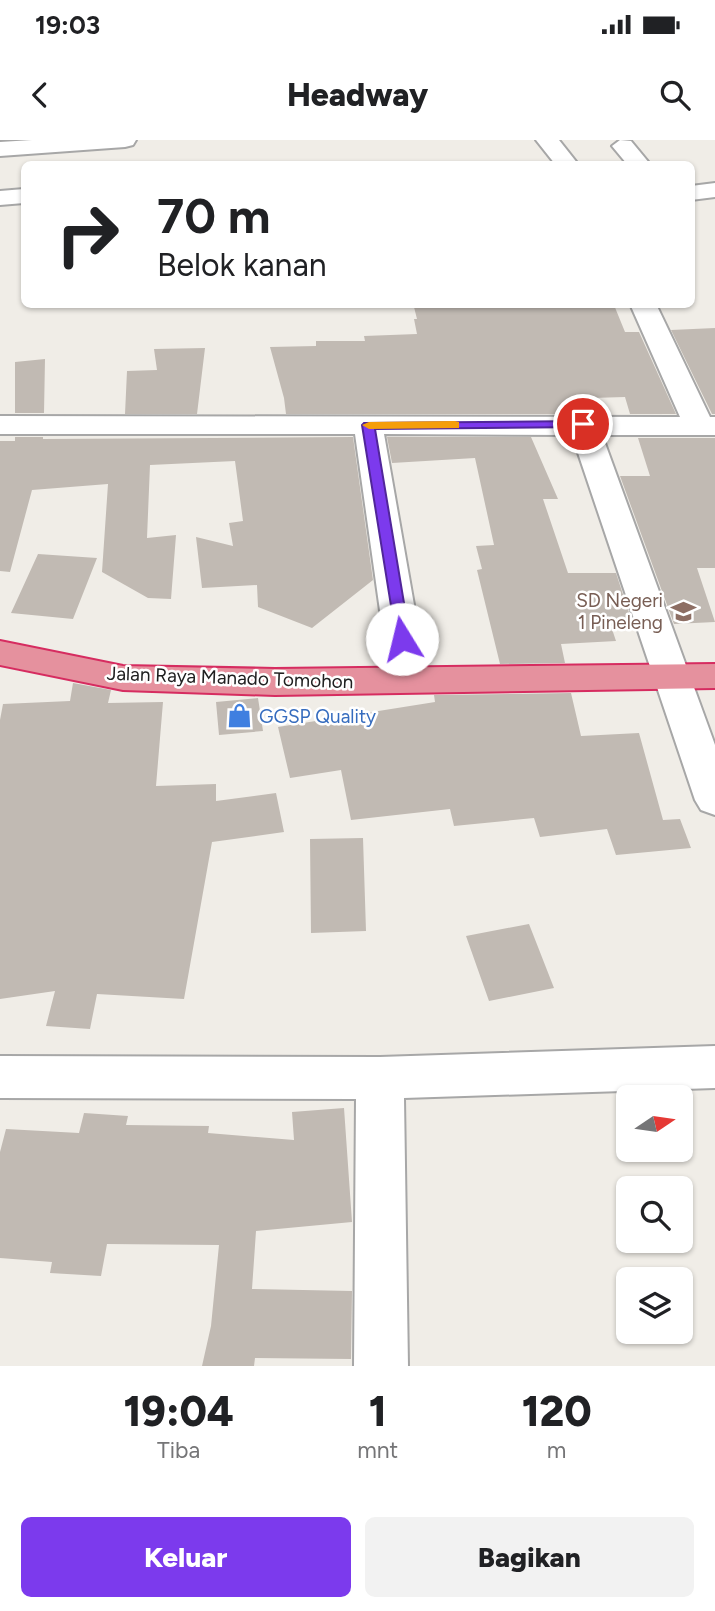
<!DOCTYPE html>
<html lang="id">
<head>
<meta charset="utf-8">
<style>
	:root { --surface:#fff; --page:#f2f2f2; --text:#202124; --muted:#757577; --accent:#7c3aed }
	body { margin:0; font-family:Figtree,sans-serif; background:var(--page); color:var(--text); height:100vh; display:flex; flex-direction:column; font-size:26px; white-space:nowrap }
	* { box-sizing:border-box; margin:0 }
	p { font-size:23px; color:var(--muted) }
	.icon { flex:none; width:38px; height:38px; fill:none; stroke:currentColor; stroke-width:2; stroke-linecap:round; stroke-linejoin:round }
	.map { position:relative; height:1226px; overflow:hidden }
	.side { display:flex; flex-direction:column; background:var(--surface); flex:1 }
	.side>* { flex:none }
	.guide { position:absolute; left:21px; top:21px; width:674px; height:147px; border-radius:10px; box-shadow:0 2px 5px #0004; background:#fff; color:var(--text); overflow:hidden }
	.needle { width:46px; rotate:77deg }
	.fabs { position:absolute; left:616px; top:945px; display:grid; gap:14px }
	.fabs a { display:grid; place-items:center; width:77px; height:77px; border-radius:10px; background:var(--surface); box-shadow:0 2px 5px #0004; font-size:35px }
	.pin { position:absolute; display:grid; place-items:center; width:60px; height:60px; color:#fff; margin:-30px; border:4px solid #fff; border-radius:50%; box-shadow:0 2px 7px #0007 }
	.me { position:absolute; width:77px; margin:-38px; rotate:351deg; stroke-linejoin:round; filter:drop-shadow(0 0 5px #0008) }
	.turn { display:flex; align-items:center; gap:24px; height:147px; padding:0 21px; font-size:32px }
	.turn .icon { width:91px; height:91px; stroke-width:2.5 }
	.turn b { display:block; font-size:49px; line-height:60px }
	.eta { display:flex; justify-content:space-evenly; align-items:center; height:119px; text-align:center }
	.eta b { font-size:42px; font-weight:800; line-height:49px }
	.cta { display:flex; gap:14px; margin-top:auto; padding:14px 21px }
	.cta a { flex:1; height:80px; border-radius:10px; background:var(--accent); color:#fff; font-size:28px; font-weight:800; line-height:80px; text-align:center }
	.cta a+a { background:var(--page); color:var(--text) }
	.status { display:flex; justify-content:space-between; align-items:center; height:49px; padding:0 35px; background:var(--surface); direction:ltr }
	.status svg { height:19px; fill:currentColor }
	header { display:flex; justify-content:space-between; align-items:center; height:91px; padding:0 21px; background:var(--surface); font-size:32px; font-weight:800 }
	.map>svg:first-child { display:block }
	.building { fill:#c1bab3 }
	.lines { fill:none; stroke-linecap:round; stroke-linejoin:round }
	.street-casing { stroke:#a7a7a7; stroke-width:4 }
	.highway-casing { stroke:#d62c60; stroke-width:4 }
	.street { fill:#fff; fill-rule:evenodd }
	.highway { fill:#e5919e; fill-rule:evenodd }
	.route { fill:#7c3aed; stroke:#51269a; stroke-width:2 }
	.slow { fill:#f59e0b }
	.labels { text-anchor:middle; stroke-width:5; stroke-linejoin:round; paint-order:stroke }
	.education-label { font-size:19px; fill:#785e54; stroke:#fff; text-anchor:end }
	.street-label { font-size:19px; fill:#202020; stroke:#fff }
	.shop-label { font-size:19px; fill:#366cbe; stroke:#fff; text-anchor:start }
</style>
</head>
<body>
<div class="status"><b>19:03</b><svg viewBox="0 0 49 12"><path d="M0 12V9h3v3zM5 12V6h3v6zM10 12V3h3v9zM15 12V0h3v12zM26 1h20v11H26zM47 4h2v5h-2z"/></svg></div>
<header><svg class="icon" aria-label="back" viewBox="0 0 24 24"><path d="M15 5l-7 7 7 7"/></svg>Headway<svg class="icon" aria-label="search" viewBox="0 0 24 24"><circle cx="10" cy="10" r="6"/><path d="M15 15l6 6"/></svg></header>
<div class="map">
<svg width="715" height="1226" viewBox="0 0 715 1226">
	<rect width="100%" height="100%" fill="#f0ede7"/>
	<path class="building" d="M 463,164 L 535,164 L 536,168 L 614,165 L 625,192 L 639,192 L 676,274 L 630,274 L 625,257 L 591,258 L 563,274 L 286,274 L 284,258 L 270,207 L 316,206 L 316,201 L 365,201 L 364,196 L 417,194 L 414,179 L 417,179 L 414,167 Z
		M 715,188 L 715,274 L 712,274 L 671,190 Z
		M 205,208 L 197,274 L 125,274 L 127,231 L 157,230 L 154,209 Z
		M 45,219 L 44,273 L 15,273 L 15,222 Z
		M 15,297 L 43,297 L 43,299 L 353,297 L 373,440 L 312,488 L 258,467 L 257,445 L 202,448 L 196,397 L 233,406 L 229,383 L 243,381 L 235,321 L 150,325 L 147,398 L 176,395 L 171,459 L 148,458 L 102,432 L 108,344 L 32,350 L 10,432 L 0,431 L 0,301 L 15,301 Z
		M 387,297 L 531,297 L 558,359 L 543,359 L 568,433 L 616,433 L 633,485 L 611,486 L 616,501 L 561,504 L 565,523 L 500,524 L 477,430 L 482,429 L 476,406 L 494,405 L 475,318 L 392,323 Z
		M 638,298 L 715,298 L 715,428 L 697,428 L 715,482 L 674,484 L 620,336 L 650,336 Z
		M 38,414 L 97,418 L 73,479 L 11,473 Z
		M 73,543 L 111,550 L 108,563 L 163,562 L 156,646 L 216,644 L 216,661 L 276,653 L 284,692 L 212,702 L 184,859 L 97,854 L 90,889 L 46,886 L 55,851 L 0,859 L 0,580 L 3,564 L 70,561 Z
		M 571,553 L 581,596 L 639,593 L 663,680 L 680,679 L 691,708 L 616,715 L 607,689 L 540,697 L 534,678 L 454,686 L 450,669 L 351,680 L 341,630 L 290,638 L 278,587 L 435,562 L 434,555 Z
		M 258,558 L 263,591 L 219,595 L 216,562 Z
		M 363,698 L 366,791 L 311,793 L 310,699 Z
		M 529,784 L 554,848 L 489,861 L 466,796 Z
		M 344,968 L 352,1082 L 256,1091 L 252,1149 L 352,1151 L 351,1219 L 255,1218 L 254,1226 L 202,1226 L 211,1186 L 219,1105 L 107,1104 L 101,1136 L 50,1133 L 52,1122 L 0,1118 L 0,1012 L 6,989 L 79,993 L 84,973 L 128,976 L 126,985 L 209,986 L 208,993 L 294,1000 L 292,972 Z"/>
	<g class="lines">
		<defs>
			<path id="street" d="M 32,0 L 136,0 L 133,5 L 125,7 L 0,16 L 0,2 Z
				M 536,0 L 559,0 L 578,24 L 555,24 Z
				M 620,0 L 631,1 L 650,24 L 627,24 L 612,6 Z
				M 715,43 L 715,57 L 691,60 L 691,46 Z
				M 24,49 L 24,63 L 0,65 L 0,51 Z
				M 630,164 L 656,164 L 710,277 L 715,277 L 715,295 L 602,295 L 715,605 L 715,675 L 701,670 L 695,660 L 572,295 L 384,294 L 420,499 L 415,507 L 402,511 L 389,507 L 384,499 L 355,294 L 0,294 L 0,276 L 680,277 Z
				M 715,906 L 715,948 L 404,958 L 408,1226 L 354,1226 L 356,959 L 0,958 L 0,916 L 380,917 Z"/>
			<path id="highway" d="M 0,501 L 123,526 L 275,529 L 715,524 L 715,548 L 275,555 L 123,550 L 0,525 Z"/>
		</defs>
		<use href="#street" class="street-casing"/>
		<use href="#highway" class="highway-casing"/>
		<use href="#street" class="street"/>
		<use href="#highway" class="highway"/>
	</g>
	<path class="route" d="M 583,281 L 590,284 L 588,287 L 375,289 L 410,499 L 402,504 L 397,503 L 362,285 L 364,283 Z"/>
	<path class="slow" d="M 455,281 L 459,282 L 459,288 L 369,289 L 362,285 L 369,282 Z"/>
	<defs>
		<symbol id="school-bare" viewBox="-9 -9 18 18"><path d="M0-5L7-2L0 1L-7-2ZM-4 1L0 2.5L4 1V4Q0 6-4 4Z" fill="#8d6e63" stroke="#fff" stroke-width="2.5" paint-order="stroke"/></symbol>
		<symbol id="shop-bare" viewBox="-9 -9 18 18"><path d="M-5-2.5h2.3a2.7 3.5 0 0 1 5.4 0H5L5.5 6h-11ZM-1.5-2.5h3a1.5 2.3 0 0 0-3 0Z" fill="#3f7fe0" stroke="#fff" stroke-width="2.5" paint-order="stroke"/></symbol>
	</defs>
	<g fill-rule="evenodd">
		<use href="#school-bare" x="666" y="454" width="35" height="35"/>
		<use href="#shop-bare" x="222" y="558" width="35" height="35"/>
	</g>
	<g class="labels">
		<g class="education-label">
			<text x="663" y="467">SD Negeri<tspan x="663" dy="22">1 Pineleng</tspan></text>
		</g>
		<g class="street-label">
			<text transform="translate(230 537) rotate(2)" y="7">Jalan Raya Manado Tomohon</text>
		</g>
		<g class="shop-label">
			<text x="259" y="583">GGSP Quality</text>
		</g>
	</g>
</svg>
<div class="fabs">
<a><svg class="needle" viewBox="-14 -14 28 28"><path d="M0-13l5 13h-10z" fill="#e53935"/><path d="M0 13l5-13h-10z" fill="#757577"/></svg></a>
<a><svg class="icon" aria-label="search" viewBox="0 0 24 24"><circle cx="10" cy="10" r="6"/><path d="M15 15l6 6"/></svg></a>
<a><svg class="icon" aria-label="layers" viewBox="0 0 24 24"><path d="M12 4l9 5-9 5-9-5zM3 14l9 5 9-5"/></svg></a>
</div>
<div class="pin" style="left:583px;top:284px;background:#d93025"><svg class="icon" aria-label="arrive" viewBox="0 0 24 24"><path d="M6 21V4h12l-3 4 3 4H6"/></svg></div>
<svg class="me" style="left:402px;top:499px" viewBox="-20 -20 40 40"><circle r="19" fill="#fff"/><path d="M0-13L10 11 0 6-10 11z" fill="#7c3aed"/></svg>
<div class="guide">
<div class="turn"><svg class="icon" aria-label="right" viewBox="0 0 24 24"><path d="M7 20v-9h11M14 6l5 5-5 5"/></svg><div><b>70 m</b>Belok kanan</div></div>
</div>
</div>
<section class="side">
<div class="eta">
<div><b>19:04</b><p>Tiba</p></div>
<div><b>1</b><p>mnt</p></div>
<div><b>120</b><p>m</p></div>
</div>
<div class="cta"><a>Keluar</a><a>Bagikan</a></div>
</section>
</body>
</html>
